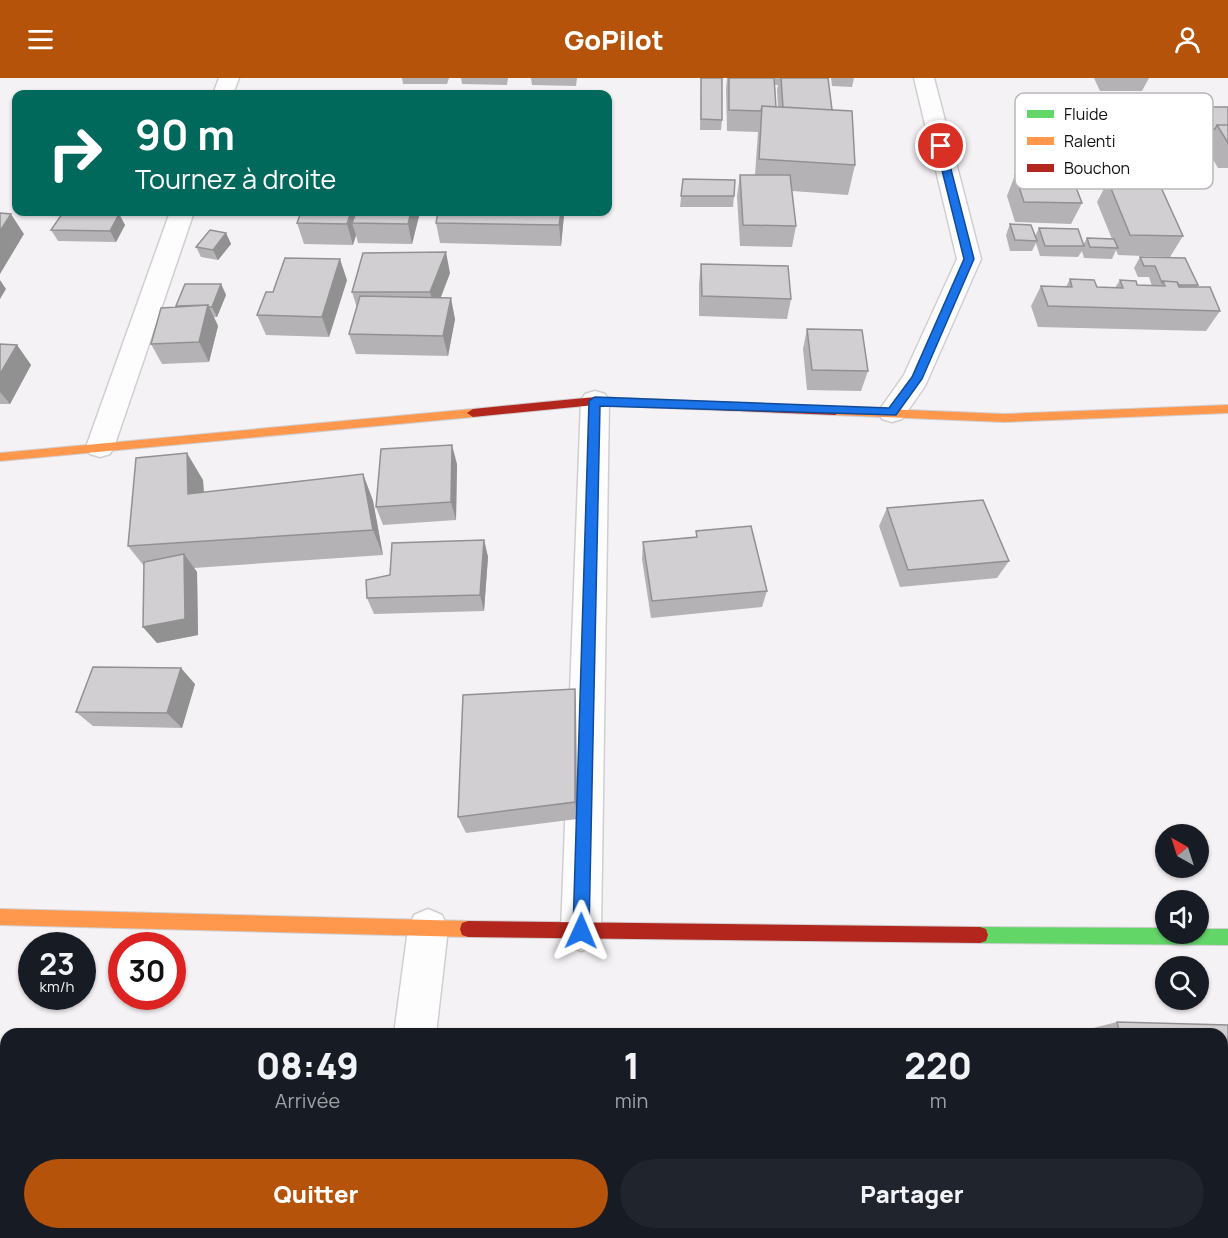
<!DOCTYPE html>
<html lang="fr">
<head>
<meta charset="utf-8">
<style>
	:root { --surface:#171b24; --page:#20242c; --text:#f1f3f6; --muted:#9ea1a6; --accent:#b45309 }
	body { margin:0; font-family:Manrope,sans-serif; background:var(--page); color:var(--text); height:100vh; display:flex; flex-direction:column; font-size:22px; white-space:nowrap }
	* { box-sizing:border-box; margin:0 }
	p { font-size:20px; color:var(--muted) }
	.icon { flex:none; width:33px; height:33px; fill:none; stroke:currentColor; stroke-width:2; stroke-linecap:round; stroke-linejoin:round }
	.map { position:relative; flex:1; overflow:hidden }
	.drawer { position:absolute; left:0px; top:950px; width:1228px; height:212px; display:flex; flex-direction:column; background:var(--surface); border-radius:18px 18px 0 0; box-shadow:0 2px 4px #0004 }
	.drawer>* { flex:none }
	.banner { position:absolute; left:12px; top:12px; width:600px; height:126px; border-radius:12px; box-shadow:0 2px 4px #0004; background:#00695c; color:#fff; overflow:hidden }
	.needle { width:39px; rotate:321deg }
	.fabs { position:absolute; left:1155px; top:746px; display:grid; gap:12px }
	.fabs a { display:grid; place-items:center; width:54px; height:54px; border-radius:50%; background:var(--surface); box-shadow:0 2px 4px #0004; font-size:30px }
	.speed { position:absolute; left:18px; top:854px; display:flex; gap:12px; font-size:30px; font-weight:700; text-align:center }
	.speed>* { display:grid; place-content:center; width:78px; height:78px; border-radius:50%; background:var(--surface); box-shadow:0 2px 4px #0004; line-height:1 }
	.speed small { font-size:15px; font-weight:400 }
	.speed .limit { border:9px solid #d22; background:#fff; color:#111 }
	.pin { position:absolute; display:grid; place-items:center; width:51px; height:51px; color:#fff; margin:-26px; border:3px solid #fff; border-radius:50%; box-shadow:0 2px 6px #0007 }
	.me { position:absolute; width:66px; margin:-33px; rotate:1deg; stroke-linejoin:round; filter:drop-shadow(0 0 4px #0008) }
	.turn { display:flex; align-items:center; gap:21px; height:126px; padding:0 24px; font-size:27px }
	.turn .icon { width:78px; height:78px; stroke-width:2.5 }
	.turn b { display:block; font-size:42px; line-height:51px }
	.eta { display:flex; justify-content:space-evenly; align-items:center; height:102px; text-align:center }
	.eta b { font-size:36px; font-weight:800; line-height:42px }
	.button { display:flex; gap:12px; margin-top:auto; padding:12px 24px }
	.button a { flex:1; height:69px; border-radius:36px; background:var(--accent); color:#fff; font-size:24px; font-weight:800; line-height:69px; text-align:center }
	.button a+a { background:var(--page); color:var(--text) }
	header { display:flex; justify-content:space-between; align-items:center; height:78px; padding:0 24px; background:var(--accent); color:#fff; font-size:27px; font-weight:800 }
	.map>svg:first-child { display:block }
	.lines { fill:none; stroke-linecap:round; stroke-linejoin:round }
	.street-casing { stroke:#d0ced0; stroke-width:3 }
	.fast-casing { stroke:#d0ced0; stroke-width:2 }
	.slow-casing { stroke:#d0ced0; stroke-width:2 }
	.jam-casing { stroke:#d0ced0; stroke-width:2 }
	.street { fill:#fefdfe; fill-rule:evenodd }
	.fast { fill:#63d668; fill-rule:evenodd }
	.slow { fill:#ff974d; fill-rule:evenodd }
	.jam { fill:#b3261e; fill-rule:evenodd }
	.wall { fill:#b4b2b4; fill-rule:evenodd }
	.shaded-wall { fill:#929192 }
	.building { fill:#d1cfd1; stroke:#929192; stroke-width:1.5 }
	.route { fill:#1a73e8; stroke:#114b97; stroke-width:1.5 }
	.key { fill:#fff; stroke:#b8b8b8; stroke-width:1.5 }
	.key-label { font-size:16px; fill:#121112 }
</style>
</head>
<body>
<header><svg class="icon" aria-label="menu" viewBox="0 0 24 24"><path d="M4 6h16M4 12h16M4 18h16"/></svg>GoPilot<svg class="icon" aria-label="person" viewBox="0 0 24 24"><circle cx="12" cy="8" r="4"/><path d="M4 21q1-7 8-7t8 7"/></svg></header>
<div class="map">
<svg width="1228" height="1160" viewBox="0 0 1228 1160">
	<rect width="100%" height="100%" fill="#f5f2f5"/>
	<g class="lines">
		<defs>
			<path id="street" d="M 219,0 L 239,0 L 233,16 L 213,16 Z
				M 914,0 L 934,0 L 981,181 L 925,308 L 902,341 L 892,344 L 882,341 L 878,334 L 904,297 L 957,181 Z
				M 170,134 L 194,134 L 114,369 L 110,376 L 100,379 L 90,376 L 86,369 Z
				M 595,313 L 605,316 L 609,323 L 601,853 L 595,867 L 581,873 L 567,867 L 561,853 L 581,323 L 585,316 Z
				M 428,831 L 442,837 L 448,851 L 436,956 L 394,956 L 408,851 L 414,837 Z
				M 368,1155 L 414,1155 L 413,1160 L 367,1160 Z"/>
			<path id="fast" d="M 980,849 L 1166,850 L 1166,855 L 1198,855 L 1198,851 L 1228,851 L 1228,867 L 980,865 L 974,863 L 972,857 L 974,851 Z"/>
			<path id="slow" d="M 1228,327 L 1228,335 L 1004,344 L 835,337 L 829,333 L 835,329 L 1004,336 Z
				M 473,331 L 479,335 L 473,339 L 0,383 L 0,375 Z
				M 0,831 L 468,843 L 474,845 L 476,851 L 474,857 L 468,859 L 0,847 Z"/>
			<path id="jam" d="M 595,319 L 835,329 L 841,333 L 835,337 L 595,327 L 473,339 L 467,335 L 473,331 Z
				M 468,843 L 980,849 L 986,851 L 988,857 L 986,863 L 980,865 L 468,859 L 462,857 L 460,851 L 462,845 Z"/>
		</defs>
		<use href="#street" class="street-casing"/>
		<use href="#fast" class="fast-casing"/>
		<use href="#slow" class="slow-casing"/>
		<use href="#jam" class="jam-casing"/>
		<use href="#street" class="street"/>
		<use href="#fast" class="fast"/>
		<use href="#slow" class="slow"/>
		<use href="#jam" class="jam"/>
	</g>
	<path class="wall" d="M 402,0 L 449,0 L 447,6 L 403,6 Z
		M 461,0 L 508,0 L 507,7 L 462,6 Z
		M 531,0 L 577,0 L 576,8 L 532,7 Z
		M 701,0 L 722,42 L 721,52 L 700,52 Z
		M 727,0 L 828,0 L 832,32 L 855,87 L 848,117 L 792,113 L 796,148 L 792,169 L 740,168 L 737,118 L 740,97 L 755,97 L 758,54 L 727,53 L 726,11 ZM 775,7 L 778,7 L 777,12 L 778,29 L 776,29 Z
		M 831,0 L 854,0 L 852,9 L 832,8 Z
		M 1094,0 L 1149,0 L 1142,13 L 1100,13 Z
		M 1198,29 L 1228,29 L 1228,90 L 1218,90 L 1205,68 L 1209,61 L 1205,61 L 1193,39 Z
		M 1015,97 L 1082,125 L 1071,146 L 1015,144 L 1007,118 Z
		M 683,101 L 734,118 L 733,129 L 680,129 Z
		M 1108,103 L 1183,158 L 1170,179 L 1118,177 L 1116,172 L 1112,181 L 1084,180 L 1082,173 L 1078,179 L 1040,178 L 1036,165 L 1032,173 L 1010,173 L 1006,157 L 1010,146 L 1035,158 L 1039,150 L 1083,167 L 1087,160 L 1112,161 L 1097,124 Z
		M 420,134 L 412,166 L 358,165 L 356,157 L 353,167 L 304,166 L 297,145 Z
		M 119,136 L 125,147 L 116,164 L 58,163 L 51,152 Z
		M 564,137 L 561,168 L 440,165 L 436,145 Z
		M 226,155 L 231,166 L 218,182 L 201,179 L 196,169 Z
		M 1140,179 L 1198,207 L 1197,209 L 1220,233 L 1206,253 L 1038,249 L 1031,228 L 1041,208 L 1066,209 L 1070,201 L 1097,209 L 1115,210 L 1120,202 L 1137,207 L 1152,208 L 1149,199 L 1138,199 L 1134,190 Z
		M 701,186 L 791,221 L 787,241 L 699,238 L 699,206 Z
		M 450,195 L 440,220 L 455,241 L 448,278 L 356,276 L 349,256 L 357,230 L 352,214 Z
		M 347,202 L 329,259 L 266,257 L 257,237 L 273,214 Z
		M 221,206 L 226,217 L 217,239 L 214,239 L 218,248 L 209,284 L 162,286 L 151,266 L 176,229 L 176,228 Z
		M 807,251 L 868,293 L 861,313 L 807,312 L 803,271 Z
		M 0,266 L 17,267 L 31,287 L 10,326 L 0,326 Z
		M 457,386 L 456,442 L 383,447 L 376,429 Z
		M 363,396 L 373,423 L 383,477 L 194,490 L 197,494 L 198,557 L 157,565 L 143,549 L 144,488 L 128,468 L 203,402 L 204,414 Z
		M 887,430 L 1009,483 L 997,500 L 900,509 L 879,448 Z
		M 696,453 L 767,513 L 762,529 L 651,540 L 642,481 L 643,464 L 696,459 Z
		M 484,462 L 488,479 L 484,533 L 374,536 L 367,520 L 390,497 Z
		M 195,606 L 182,650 L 93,648 L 76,634 Z
		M 575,611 L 576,632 L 577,741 L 466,755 L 458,739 Z
		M 1117,944 L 1228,947 L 1228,1066 L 1222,1066 L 1222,956 L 1090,956 L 1089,951 Z"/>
	<path class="shaded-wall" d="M 351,134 L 363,134 L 352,145 L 356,157 L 353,167 L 347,146 Z
		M 411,134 L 420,134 L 412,166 L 408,146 Z
		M 561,134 L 564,134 L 564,137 L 561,168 L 559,147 Z
		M 11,136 L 24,156 L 0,196 L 0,153 Z
		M 119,136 L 125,147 L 116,164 L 110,153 Z
		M 226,155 L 231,166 L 218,182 L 213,172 Z
		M 446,174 L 450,195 L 435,235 L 430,214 Z
		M 340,181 L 347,202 L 329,259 L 322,239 Z
		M 0,202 L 6,211 L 0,221 Z
		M 221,206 L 226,217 L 217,239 L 212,229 Z
		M 451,220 L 455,241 L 448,278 L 443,258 Z
		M 208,227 L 218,248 L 209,284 L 199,264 Z
		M 17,267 L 31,287 L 10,326 L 0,314 L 0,296 Z
		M 452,367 L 457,386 L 456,442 L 451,424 Z
		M 187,375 L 203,402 L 205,442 L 188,416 Z
		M 363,396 L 373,423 L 383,477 L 373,452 Z
		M 484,462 L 488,479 L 484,533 L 480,517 Z
		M 184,476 L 197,494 L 198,557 L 157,565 L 143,549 Z
		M 181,590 L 195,606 L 182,650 L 167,635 Z
		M 575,611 L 576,632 L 577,741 L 575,724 Z
		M 0,1113 L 6,1113 L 6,1155 L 16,1155 L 15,1160 L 0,1160 Z
		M 277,1155 L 297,1155 L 297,1160 L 276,1160 Z"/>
	<path class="building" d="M 701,0 L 722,0 L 722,42 L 701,41 Z
		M 729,0 L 774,0 L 776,29 L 762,28 L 761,33 L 729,32 Z
		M 781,0 L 828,0 L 832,32 L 783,29 Z
		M 762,28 L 852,33 L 855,87 L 759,81 Z
		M 1198,29 L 1228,29 L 1228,47 L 1217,47 L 1215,51 L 1211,51 Z
		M 1217,47 L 1228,47 L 1228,65 Z
		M 740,97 L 790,97 L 796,148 L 743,147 Z
		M 1015,97 L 1072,99 L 1082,125 L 1024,124 Z
		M 683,101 L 735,102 L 734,118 L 681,118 Z
		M 1108,103 L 1159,105 L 1183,158 L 1130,157 Z
		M 301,134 L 351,134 L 347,146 L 297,145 Z
		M 356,134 L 411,134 L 408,146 L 352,145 Z
		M 438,134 L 561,134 L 559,147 L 436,145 Z
		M 0,135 L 11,136 L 0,153 Z
		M 62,136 L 119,136 L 110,153 L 51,152 Z
		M 1010,146 L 1031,147 L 1037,163 L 1015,162 Z
		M 1039,150 L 1078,151 L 1084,168 L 1045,168 Z
		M 210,152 L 226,155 L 213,172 L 196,169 Z
		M 1087,160 L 1114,161 L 1118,170 L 1090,169 Z
		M 446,174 L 430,214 L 352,214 L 363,175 Z
		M 1140,179 L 1185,180 L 1198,207 L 1179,207 L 1177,204 L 1163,203 L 1162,205 L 1155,188 L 1144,188 Z
		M 285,180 L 340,181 L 322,239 L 257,237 L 266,214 L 273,214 Z
		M 701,186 L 788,188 L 791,221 L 702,218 Z
		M 1070,201 L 1094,202 L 1097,209 L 1123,210 L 1120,202 L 1136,203 L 1137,207 L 1165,208 L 1163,203 L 1177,204 L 1179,209 L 1210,209 L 1220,233 L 1048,228 L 1041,208 L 1072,209 Z
		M 185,206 L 221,206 L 212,229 L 208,229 L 208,227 L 176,228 Z
		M 360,218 L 451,220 L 443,258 L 349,256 Z
		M 208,227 L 199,264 L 151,266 L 161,230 Z
		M 807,251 L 862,252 L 868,293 L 812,292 Z
		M 0,266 L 17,267 L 0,296 Z
		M 452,367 L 451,424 L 376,429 L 381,371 Z
		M 187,375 L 188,416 L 363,396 L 373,452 L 128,468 L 136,380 Z
		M 983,422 L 1009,483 L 908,492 L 887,430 Z
		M 751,448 L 767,513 L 652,523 L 643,464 L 697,459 L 696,453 Z
		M 484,462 L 480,517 L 367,520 L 366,502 L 390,497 L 392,465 Z
		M 184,476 L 185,541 L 143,549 L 144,484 Z
		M 93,589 L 181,590 L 167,635 L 76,634 Z
		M 575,611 L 575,724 L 458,739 L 463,617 Z
		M 1117,944 L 1228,947 L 1228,1064 L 1222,1064 L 1222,956 L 1120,956 Z
		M 83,1155 L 277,1155 L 276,1160 L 82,1160 Z"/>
	<path class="route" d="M 941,65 L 945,68 L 974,181 L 922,301 L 896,337 L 600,328 L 589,853 L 587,859 L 581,861 L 575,859 L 573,853 L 589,323 L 595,319 L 889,330 L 912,299 L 964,181 L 936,68 Z"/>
	<rect x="1015" y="15" width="198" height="96" rx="9" class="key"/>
	<rect x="1027" y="32" width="27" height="8" fill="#63d668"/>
	<rect x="1027" y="59" width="27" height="8" fill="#ff974d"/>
	<rect x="1027" y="86" width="27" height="8" fill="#b3261e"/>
	<g class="key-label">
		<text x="1064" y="42">Fluide</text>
		<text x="1064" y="69">Ralenti</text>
		<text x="1064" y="96">Bouchon</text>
	</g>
</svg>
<div class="fabs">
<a><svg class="needle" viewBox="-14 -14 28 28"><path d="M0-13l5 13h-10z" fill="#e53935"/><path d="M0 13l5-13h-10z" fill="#9ea1a6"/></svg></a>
<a><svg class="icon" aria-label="sound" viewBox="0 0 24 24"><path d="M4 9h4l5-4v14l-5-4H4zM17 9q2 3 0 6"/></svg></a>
<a><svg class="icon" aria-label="search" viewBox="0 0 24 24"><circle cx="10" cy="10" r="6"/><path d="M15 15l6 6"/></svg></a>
</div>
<div class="speed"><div>23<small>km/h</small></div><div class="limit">30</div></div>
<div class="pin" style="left:941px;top:68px;background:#d93025"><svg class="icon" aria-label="arrive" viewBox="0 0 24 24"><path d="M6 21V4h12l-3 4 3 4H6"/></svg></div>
<svg class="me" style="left:581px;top:853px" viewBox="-20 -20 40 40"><path d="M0-17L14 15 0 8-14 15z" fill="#1a73e8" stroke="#fff" stroke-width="4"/></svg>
<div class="banner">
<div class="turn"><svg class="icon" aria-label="right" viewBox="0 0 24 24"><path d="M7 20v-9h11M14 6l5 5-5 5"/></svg><div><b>90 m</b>Tournez à droite</div></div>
</div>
<section class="drawer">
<div class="eta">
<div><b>08:49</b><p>Arrivée</p></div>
<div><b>1</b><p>min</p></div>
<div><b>220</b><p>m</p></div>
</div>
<div class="button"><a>Quitter</a><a>Partager</a></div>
</section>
</div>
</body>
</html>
